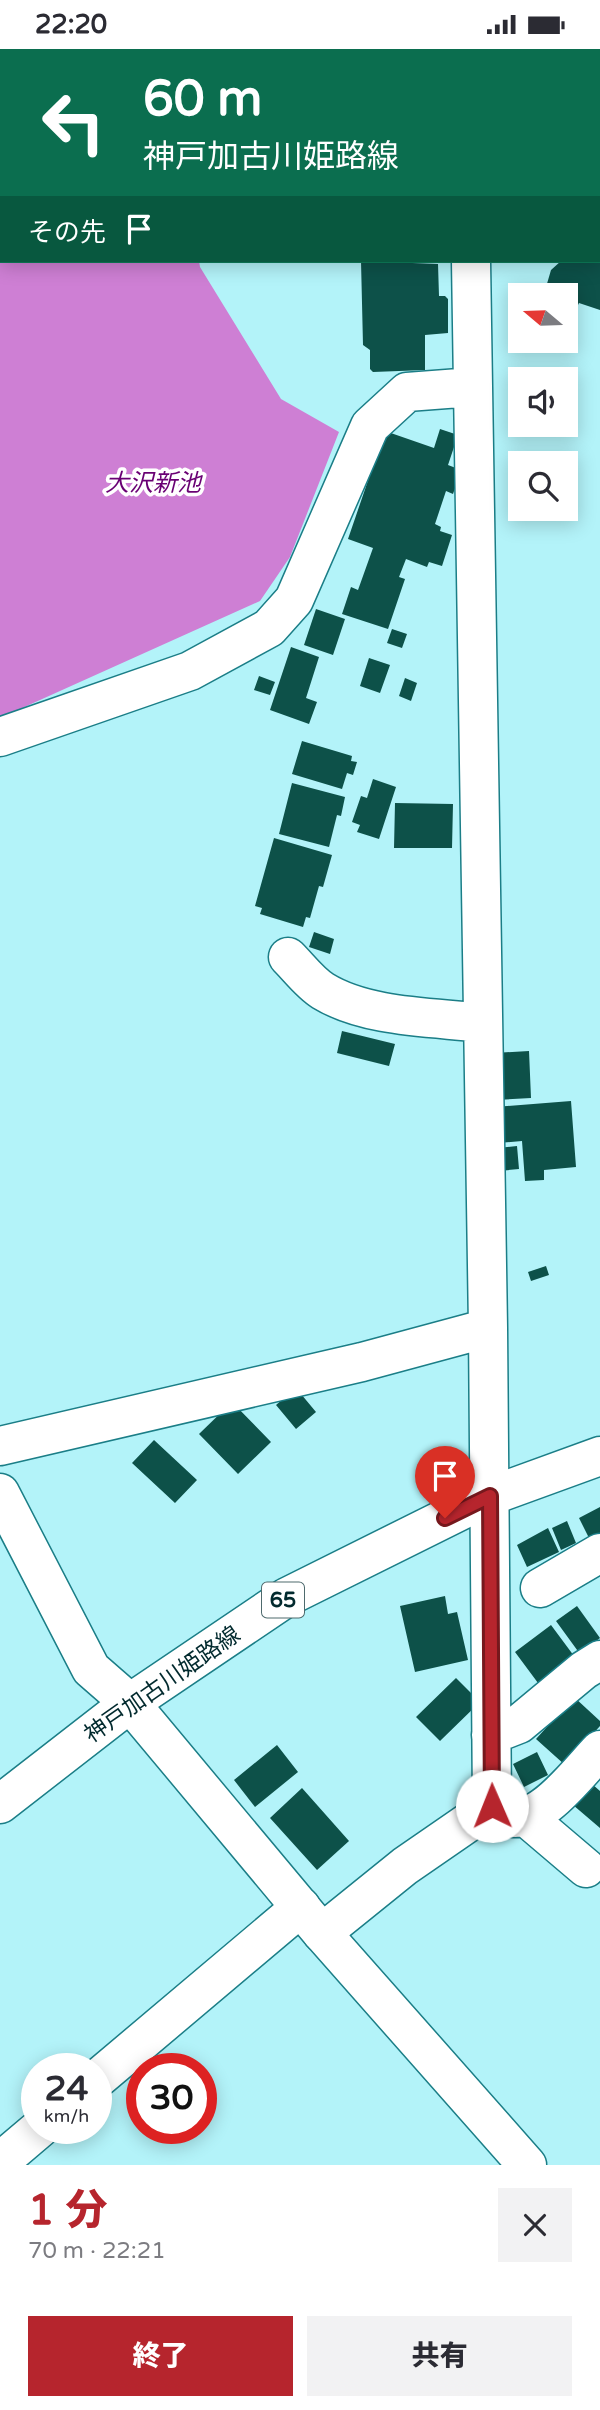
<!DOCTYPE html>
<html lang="ja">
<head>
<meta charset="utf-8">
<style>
	:root { --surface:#fff; --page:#f2f2f3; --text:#2b2b33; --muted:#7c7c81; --accent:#b6252d }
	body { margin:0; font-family:"Varela Round","Noto Sans JP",sans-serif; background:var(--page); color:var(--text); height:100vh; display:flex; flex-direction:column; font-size:26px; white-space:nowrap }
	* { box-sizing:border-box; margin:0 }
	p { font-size:23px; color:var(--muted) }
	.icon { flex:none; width:38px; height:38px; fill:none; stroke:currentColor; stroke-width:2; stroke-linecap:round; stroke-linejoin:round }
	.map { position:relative; height:2116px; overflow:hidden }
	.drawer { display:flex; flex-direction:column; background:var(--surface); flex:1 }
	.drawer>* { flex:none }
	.hud { position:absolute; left:0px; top:0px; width:600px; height:214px; box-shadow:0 4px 18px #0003; background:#0b6e4f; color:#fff; overflow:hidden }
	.needle { width:46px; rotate:289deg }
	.controls { position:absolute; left:508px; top:234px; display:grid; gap:14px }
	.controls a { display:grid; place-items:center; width:70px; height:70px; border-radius:0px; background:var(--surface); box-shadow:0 4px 18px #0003; font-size:35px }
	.speed { position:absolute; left:21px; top:2004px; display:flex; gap:14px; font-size:35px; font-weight:700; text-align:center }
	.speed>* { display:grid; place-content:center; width:91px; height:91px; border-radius:50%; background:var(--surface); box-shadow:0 4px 18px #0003; line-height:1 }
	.speed small { font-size:18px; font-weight:400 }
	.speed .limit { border:10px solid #d22; background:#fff; color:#111 }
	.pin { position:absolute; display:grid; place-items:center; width:60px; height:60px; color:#fff; margin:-72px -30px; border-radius:50% 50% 50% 0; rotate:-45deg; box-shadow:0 0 7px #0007 }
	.pin .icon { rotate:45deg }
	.me { position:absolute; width:77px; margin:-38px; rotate:359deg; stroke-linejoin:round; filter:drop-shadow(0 0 5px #0008) }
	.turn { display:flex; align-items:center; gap:24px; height:147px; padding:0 28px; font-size:32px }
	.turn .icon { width:91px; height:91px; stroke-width:2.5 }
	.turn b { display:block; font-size:49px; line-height:60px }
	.then { display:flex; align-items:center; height:66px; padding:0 28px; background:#0003; gap:14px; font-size:26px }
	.round { display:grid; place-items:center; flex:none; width:74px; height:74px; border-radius:0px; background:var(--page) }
	.overview { display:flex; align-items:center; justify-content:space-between; height:119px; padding:0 28px }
	h1 { font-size:42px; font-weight:800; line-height:52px; color:var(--accent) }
	.button { display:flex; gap:14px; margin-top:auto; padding:14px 28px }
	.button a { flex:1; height:80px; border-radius:0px; background:var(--accent); color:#fff; font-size:28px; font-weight:800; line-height:80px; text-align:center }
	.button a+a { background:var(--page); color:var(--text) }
	.status { display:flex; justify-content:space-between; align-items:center; height:49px; padding:0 35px; background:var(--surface); direction:ltr }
	.status svg { height:19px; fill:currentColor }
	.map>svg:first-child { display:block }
	.water { fill:#ce7fd4 }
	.building { fill:#0d5149 }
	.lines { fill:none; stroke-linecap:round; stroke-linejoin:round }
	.minor-casing { stroke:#1b7e87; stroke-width:41 }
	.tertiary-casing { stroke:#1b7e87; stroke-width:41 }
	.primary-casing { stroke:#1b7e87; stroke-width:41 }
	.minor { stroke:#fff; stroke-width:38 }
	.tertiary { stroke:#fff; stroke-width:38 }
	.primary { stroke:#fff; stroke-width:38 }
	.route-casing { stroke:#76181d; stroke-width:18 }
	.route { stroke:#b6252d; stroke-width:12 }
	.labels { text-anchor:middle; stroke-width:7; stroke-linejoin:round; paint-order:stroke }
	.shield { fill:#fff; stroke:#4e6a6d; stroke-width:2 }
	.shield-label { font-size:21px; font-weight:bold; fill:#022a2e }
	.street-label { font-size:23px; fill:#022a2e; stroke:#fff }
	.water-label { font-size:24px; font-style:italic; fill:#690073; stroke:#fff }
</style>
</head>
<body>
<div class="status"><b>22:20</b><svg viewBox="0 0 49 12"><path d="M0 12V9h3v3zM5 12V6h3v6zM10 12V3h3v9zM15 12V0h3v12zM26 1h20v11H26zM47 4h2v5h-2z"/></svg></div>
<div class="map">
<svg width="600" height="2116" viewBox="0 0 600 2116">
	<rect width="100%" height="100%" fill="#b3f3f9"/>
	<path class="water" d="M 0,0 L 160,2 L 2,2 L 2,212 L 199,212 L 200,218 L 281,350 L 339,383 L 290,508 L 260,552 L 0,669 Z"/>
	<path class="building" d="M 361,212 L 438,215 L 439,247 L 445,247 L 448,250 L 448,284 L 425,286 L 425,321 L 373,323 L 370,320 L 370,301 L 363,296 Z
		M 561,212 L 600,212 L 600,261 L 579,254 L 574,264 L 565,259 L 565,247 L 544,245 L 551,221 Z
		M 440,380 L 458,386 L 448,416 L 461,421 L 453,445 L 446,442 L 435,475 L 441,478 L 440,482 L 452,486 L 442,517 L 429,513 L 427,518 L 406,510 L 399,528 L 405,530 L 388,580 L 342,565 L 351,538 L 358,541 L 373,499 L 348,490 L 385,382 L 434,399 Z
		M 316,560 L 345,570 L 333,606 L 304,596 Z
		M 392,580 L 407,585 L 402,599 L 387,594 Z
		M 291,598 L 319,608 L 306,649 L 317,653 L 309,675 L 270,661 Z
		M 369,609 L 390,616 L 380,644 L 360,637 Z
		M 259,627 L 275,633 L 270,646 L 254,641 Z
		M 405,629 L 417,634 L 411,652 L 399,647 Z
		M 302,692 L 352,707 L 351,712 L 357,713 L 353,726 L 347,724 L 342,740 L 292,725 Z
		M 373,730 L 396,738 L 379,790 L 357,783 L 360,776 L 352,773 L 361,747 L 367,749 Z
		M 292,734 L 345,748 L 341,767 L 337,766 L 329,798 L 279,785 Z
		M 395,754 L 453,755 L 452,799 L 394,799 Z
		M 274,789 L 332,806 L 323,838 L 319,837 L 310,869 L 306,868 L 303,878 L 260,865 L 262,859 L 255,857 Z
		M 314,883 L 334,890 L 330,905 L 309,898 Z
		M 342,982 L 395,995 L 389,1017 L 337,1004 Z
		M 529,1002 L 531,1049 L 497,1051 L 494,1004 Z
		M 571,1052 L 576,1118 L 544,1121 L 544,1131 L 525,1132 L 522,1092 L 498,1094 L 495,1058 Z
		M 517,1097 L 519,1120 L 499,1122 L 497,1099 Z
		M 546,1217 L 549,1226 L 531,1232 L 528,1223 Z
		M 296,1339 L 316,1363 L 296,1380 L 276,1356 Z
		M 232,1353 L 271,1393 L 238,1425 L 199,1385 Z
		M 154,1391 L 197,1431 L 175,1454 L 132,1414 Z
		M 600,1458 L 600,1489 L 591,1493 L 579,1469 Z
		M 567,1472 L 576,1494 L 561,1501 L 552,1479 Z
		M 548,1479 L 559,1503 L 527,1518 L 517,1496 Z
		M 445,1547 L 448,1565 L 457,1563 L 468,1611 L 415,1623 L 400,1557 Z
		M 577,1557 L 600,1589 L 580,1605 L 556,1572 Z
		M 551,1576 L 574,1607 L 538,1634 L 515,1603 Z
		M 456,1629 L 480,1653 L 440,1692 L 416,1668 Z
		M 574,1648 L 600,1672 L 600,1677 L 565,1716 L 536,1690 Z
		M 277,1696 L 298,1723 L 255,1758 L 234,1731 Z
		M 537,1703 L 548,1726 L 524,1738 L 513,1715 Z
		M 584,1728 L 600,1742 L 600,1779 L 566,1750 Z
		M 302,1739 L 349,1792 L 317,1821 L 270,1769 Z"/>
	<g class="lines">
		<defs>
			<path id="minor" d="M 468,0 L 468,2
				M 598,0 L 600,1
				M 0,688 L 190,622 L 269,579 L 294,551 L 370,377 L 407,343 L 473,338
				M 288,908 C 299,919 310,934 323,942 C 367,969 433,968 483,974
				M 0,1397 L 362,1313 L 488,1279
				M 0,1444 L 91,1620 L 130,1654
				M 540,1539 L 600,1504
				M 491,1686 L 519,1675 L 584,1621 L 600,1611
				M 492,1757 C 495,1760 501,1766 505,1767 C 539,1780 580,1721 600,1701
				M 526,1768 L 586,1819
				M 322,1884 L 405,1817 L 492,1757 L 488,1279 L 471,212
				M 96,2031 L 301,1858
				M 0,2113 L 40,2079"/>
			<path id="tertiary" d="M 130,1654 L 322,1884 L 527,2116"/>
			<path id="primary" d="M 0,1755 L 130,1654 L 287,1548 L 490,1447 L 600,1407"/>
		</defs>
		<use href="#minor" class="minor-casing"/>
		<use href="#tertiary" class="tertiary-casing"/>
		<use href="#primary" class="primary-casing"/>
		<use href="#minor" class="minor"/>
		<use href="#tertiary" class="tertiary"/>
		<use href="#primary" class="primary"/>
	</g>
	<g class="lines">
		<defs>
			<path id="route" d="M 445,1469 L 490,1447 L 492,1757"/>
		</defs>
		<use href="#route" class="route-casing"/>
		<use href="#route" class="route"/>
	</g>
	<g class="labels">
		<rect class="shield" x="262" y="1533.5" width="42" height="35" rx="5"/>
		<g class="shield-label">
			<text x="283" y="1558">65</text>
		</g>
		<g class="street-label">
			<text transform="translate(162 1635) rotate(-35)" y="8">神戸加古川姫路線</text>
		</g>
		<g class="water-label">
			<text x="153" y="442">大沢新池</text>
		</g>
	</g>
</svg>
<div class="controls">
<a><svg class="needle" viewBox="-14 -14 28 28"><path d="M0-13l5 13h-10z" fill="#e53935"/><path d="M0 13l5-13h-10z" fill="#7c7c81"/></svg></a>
<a><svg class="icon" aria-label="sound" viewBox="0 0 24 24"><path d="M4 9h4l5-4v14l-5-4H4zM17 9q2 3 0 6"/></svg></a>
<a><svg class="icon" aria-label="search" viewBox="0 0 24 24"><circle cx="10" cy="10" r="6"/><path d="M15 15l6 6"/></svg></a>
</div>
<div class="speed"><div>24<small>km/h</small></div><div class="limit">30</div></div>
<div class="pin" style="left:445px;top:1469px;background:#d93025"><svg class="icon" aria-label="arrive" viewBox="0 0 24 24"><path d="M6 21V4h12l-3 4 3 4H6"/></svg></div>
<svg class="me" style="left:492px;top:1757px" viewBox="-20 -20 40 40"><circle r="19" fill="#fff"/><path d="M0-13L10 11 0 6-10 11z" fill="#b6252d"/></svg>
<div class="hud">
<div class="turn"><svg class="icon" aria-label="left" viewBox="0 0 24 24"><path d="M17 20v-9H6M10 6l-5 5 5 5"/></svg><div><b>60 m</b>神戸加古川姫路線</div></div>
<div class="then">その先<svg class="icon" aria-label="arrive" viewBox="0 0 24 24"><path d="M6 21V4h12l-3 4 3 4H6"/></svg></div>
</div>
</div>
<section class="drawer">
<div class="overview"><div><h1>1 分</h1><p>70 m · 22:21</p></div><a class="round"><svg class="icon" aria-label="close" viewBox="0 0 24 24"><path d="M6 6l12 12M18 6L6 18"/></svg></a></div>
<div class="button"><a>終了</a><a>共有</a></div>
</section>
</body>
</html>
